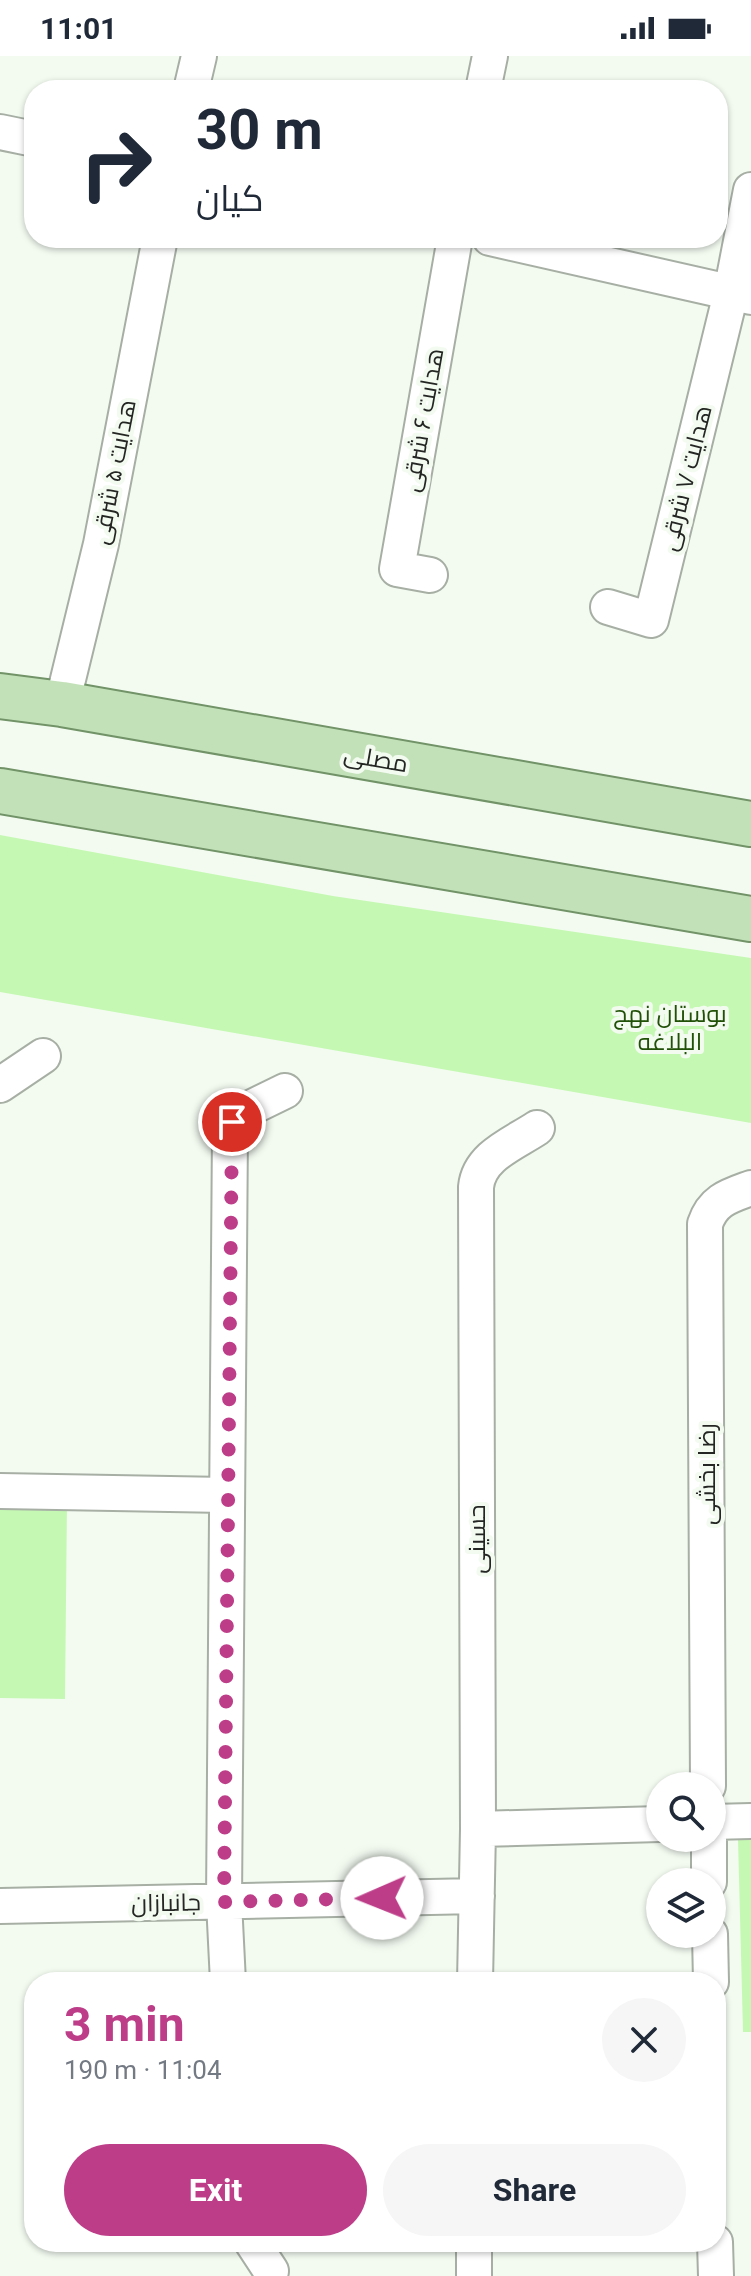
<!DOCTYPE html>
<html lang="en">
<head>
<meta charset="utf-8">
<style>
	:root { --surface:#fff; --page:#f6f6f7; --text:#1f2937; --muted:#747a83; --accent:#bd3d89 }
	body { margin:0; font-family:Roboto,Cairo,sans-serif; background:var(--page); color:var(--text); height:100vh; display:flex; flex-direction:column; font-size:30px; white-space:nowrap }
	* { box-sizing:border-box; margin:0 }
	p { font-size:26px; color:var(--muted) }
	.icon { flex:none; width:44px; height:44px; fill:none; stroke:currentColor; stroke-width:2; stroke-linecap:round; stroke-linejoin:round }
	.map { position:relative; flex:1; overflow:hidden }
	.drawer { position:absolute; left:24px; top:1916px; width:702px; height:280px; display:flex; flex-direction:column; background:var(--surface); border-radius:32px; box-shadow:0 2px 6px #0004 }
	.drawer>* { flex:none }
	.guide { position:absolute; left:24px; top:24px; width:704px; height:168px; border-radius:32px; box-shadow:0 2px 6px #0004; background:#fff; color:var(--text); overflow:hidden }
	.fabs { position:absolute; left:646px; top:1716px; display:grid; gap:16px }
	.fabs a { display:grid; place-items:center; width:80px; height:80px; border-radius:50%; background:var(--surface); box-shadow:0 2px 6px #0004; font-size:40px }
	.pin { position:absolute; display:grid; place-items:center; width:68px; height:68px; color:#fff; margin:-34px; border:4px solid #fff; border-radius:50%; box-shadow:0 2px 8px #0007 }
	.me { position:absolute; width:88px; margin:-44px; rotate:269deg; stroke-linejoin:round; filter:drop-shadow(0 0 6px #0008) }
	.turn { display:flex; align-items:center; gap:28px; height:168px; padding:0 40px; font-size:36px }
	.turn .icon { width:104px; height:104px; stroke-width:2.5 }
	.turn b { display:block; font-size:56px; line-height:68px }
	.round { display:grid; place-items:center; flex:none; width:84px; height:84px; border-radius:42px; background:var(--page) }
	.headline { display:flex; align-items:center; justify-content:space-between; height:136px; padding:0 40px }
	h1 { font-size:48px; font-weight:700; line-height:60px; color:var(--accent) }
	.cta { display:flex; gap:16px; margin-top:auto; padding:16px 40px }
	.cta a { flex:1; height:92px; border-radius:48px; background:var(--accent); color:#fff; font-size:32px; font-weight:700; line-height:92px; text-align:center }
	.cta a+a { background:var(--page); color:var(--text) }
	.status { display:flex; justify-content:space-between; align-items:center; height:56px; padding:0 40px; background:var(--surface); direction:ltr }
	.status svg { height:22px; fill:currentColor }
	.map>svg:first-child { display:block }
	.green { fill:#c5f9b3 }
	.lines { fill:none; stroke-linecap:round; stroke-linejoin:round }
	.minor-casing { stroke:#a7afa5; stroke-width:38 }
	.major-casing { stroke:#719367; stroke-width:48 }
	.minor { stroke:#fff; stroke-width:34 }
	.major { stroke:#c3e1b9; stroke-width:44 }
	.route { stroke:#bd3d89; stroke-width:14; stroke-dasharray:0 25.2 }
	.labels { text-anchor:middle; stroke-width:8; stroke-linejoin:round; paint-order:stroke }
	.street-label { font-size:24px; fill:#242623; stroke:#f3fbf1 }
	.park-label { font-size:24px; fill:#205107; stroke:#f3fbf1 }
</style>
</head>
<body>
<div class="status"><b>11:01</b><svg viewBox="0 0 49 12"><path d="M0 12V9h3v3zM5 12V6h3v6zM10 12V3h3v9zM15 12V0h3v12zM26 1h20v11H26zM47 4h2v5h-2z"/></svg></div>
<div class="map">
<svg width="751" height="2220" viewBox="0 0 751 2220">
	<rect width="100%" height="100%" fill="#f3fbf1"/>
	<path class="green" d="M 0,779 L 333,840 L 751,902 L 751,1067 L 0,936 Z
		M 67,1449 L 65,1643 L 0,1642 L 0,1450 Z
		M 738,1784 L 751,1784 L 751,1976 L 743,1976 Z"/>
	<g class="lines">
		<defs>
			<path id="minor" d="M 191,34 L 199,0
				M 483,34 L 490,0
				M 0,76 L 34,83
				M 490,182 L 751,241
				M 430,519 L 397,513 L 455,182
				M 608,551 L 651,564 L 731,237 L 751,134
				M 62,648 L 101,488 L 160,182
				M 0,1029 L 43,1000
				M 0,1435 L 226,1439
				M 708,1730 L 705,1168 C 713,1144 729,1140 751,1132
				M 712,1766 L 751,1765
				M 478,1773 L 660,1768
				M 709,1782 L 709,1826
				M 0,1850 L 477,1840
				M 710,1878 L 711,1926
				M 228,1926 L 224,1846 L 230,1074 L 238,1058 L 285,1035
				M 475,1926 L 478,1773 L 476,1131 C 479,1100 513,1088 537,1072
				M 252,2186 L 271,2215
				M 715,2186 L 716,2220
				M 474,2220 L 474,2186"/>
			<path id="major" d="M 0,640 L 62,648 L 751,768
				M 0,735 L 751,863"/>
		</defs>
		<use href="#minor" class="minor-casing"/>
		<use href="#major" class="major-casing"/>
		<use href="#minor" class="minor"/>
		<use href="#major" class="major"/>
	</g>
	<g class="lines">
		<path class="route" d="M 232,1066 L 224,1846 L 382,1842"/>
	</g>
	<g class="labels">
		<g class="street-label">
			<text transform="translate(423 364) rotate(-80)" y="8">هدایت ۶ شرقی</text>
			<text transform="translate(114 416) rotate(-79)" y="8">هدایت ۵ شرقی</text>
			<text transform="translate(686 422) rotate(-76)" y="8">هدایت ۷ شرقی</text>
			<text transform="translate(376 703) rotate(10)" y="8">مصلی</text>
			<text transform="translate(707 1418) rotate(-90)" y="8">رضا بخشی</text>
			<text transform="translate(477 1483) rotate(-90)" y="8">حسینی</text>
			<text transform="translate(166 1847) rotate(-1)" y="8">جانبازان</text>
		</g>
		<g class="park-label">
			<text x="670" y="966">بوستان نهج<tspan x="670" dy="28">البلاغه</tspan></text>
		</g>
	</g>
</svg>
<div class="fabs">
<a><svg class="icon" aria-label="search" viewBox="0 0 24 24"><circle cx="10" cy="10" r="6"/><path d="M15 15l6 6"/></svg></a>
<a><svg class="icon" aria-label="layers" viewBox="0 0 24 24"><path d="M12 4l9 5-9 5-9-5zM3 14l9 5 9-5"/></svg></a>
</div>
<div class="pin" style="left:232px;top:1066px;background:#d93025"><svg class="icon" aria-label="arrive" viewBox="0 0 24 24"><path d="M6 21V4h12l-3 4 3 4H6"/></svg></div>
<svg class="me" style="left:382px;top:1842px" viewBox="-20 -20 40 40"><circle r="19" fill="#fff"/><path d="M0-13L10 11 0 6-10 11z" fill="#bd3d89"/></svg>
<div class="guide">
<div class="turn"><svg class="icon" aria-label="right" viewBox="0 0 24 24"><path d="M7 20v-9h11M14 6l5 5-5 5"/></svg><div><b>30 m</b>کیان</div></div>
</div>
<section class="drawer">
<div class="headline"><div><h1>3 min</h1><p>190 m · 11:04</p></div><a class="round"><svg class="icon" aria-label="close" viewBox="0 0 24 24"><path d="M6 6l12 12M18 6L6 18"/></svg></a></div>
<div class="cta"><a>Exit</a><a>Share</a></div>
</section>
</div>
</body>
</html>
